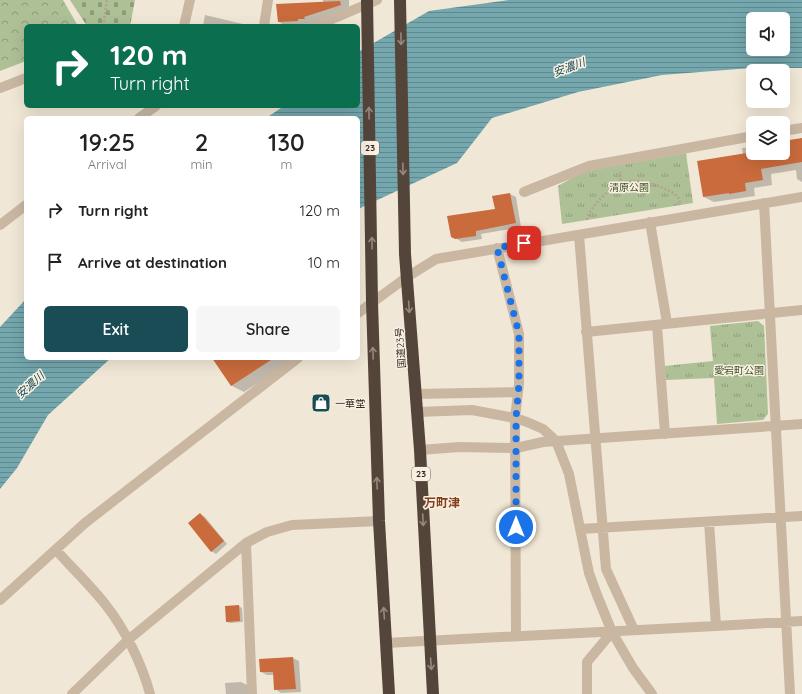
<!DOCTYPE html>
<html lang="en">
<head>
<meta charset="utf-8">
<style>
	:root { --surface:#fff; --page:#f6f6f6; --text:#222; --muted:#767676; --accent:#1a4c55 }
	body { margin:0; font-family:Quicksand,"Noto Sans JP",sans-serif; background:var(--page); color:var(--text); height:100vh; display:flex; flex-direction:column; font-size:15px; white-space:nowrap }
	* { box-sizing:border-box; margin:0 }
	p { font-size:13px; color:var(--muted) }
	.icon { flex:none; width:22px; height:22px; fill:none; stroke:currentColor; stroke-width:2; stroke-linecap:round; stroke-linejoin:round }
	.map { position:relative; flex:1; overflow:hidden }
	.details { position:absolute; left:24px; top:116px; width:336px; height:244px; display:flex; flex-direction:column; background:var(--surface); border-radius:6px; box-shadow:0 4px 16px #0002 }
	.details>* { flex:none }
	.hud { position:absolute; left:24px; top:24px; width:336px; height:84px; border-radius:6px; box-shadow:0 4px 16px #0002; background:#0b6e4f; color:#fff; overflow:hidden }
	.buttons { position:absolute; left:746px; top:12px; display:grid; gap:8px }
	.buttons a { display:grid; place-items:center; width:44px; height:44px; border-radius:6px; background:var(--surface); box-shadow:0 4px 16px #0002; font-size:20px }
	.pin { position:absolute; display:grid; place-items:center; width:34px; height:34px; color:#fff; margin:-17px; border-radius:8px; box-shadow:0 2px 6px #0006 }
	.me { position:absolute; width:44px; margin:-22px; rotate:0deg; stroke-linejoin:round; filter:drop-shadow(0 0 3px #0008) }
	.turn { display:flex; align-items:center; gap:14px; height:84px; padding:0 20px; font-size:18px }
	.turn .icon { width:52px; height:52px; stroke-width:2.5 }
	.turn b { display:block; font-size:28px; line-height:34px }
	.eta { display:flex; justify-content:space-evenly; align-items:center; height:68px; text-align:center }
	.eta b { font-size:24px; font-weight:600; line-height:28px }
	.button { display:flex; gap:8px; margin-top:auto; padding:8px 20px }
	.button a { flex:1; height:46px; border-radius:6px; background:var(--accent); color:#fff; font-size:16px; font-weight:600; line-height:46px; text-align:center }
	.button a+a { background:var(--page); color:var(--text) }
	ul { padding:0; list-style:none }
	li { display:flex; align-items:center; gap:12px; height:52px; padding:0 20px }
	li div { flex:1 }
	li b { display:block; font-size:15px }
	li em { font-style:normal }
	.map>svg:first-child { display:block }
	.grass { fill:url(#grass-tufts) }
	.forest { fill:url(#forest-crowns) }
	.cemetery { fill:url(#cemetery-stones) }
	.water { fill:url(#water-rules); fill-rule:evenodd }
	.shadow { fill:#0003 }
	.building { fill:#c96b3c }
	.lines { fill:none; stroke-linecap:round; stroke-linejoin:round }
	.path { stroke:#b5a18c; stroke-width:2.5; stroke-dasharray:2 2; stroke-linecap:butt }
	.minor { stroke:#c9b7a2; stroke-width:10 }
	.highway { stroke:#54453b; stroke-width:12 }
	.oneway { stroke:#96897e }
	.route { stroke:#1a73e8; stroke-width:7; stroke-dasharray:0 12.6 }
	.labels { text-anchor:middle; stroke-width:3; stroke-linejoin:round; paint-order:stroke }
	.shield { fill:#f9f0e2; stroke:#6e655e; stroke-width:1 }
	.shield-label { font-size:9px; font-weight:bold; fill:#332a25 }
	.park-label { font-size:10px; fill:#3f5228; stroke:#f9f0e2 }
	.street-label { font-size:10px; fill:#332a25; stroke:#f9f0e2 }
	.poi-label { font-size:10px; fill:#332a25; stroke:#f9f0e2; text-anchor:start }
	.water-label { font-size:11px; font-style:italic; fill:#1a4c55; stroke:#f9f0e2 }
	.quarter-label { font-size:12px; font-weight:bold; fill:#843e1c; stroke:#f9f0e2 }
</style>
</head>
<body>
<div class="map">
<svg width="802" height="694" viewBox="0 0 802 694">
	<defs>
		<pattern id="grass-tufts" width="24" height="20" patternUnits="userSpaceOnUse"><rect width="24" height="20" fill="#aec096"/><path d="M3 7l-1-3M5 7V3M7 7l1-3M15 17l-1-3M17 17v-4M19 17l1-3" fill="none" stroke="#8e9c7a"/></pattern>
		<pattern id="forest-crowns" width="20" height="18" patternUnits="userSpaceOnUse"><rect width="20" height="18" fill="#aec096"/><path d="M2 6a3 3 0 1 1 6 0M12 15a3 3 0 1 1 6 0" fill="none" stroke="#8e9c7a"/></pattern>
		<pattern id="cemetery-stones" width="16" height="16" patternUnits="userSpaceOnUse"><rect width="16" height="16" fill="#aec096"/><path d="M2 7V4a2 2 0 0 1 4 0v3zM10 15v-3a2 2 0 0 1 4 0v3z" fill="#8e9c7a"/></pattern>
		<pattern id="water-rules" width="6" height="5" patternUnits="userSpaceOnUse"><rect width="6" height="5" fill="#74a7ae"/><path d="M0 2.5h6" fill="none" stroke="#60888d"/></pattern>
	</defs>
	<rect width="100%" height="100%" fill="#f1e7d6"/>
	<path class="grass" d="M 686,153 L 693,203 L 562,224 L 558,186 L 582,172 Z
		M 758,321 L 764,326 L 768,414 L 763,420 L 717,424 L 714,378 L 666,380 L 664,366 L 713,361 L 710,326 Z"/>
	<path class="forest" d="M 0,0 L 63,0 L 78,26 L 26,26 L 26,61 L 0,71 Z"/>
	<path class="cemetery" d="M 70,0 L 135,0 L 130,26 L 87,26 Z"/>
	<path class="water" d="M 509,0 L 802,0 L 802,68 L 751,68 L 662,75 L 578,92 L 492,118 L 457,163 L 358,209 L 358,118 L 266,118 L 284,106 L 358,106 L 358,52 L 429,11 ZM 753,19 L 783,19 L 783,49 L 753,49 Z
		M 26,299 L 26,358 L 111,358 L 48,415 L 17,468 L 0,489 L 0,327 Z"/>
	<path class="shadow" d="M 323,0 L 349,0 L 349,7 L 314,24 L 308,25 L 308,26 L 286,26 L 279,22 L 323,3 Z
		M 205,15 L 243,24 L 246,26 L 203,26 Z
		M 802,139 L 802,182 L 797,179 L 796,170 L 771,174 L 772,185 L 754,188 L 755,196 L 714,202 L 704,197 L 743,154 L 742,148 L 753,147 L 753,153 L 783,153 L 783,142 Z
		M 510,194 L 516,197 L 521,227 L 481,234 L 482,239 L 462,242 L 452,236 L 496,210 Z
		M 214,358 L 297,358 L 244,392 L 232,386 Z
		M 200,514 L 205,517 L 227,544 L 216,554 L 211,551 Z
		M 239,606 L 242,608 L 243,622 L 230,623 L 227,622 Z
		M 293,658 L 299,661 L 301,692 L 281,693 L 275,689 L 274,675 L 267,675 L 261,672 L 260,660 Z
		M 241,682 L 247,685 L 247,694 L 226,694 L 225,683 Z"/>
	<path class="building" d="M 340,1 L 341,5 L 304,17 L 305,19 L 298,19 L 298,21 L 278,22 L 276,4 Z
		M 802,138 L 802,162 L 761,169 L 763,180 L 745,183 L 746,191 L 729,194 L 729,193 L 703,197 L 697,161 L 753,152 L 753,153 L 783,153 L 783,141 Z
		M 510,193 L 516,223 L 476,231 L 476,236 L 455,239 L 451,237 L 447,216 L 495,209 L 492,196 Z
		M 212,358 L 274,358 L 231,386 Z
		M 200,513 L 224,541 L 211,552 L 188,523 Z
		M 239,605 L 240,621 L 226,622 L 225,606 Z
		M 293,657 L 296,689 L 274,690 L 273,672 L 260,672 L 259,659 Z"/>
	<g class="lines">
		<path class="path" d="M 103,26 L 107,0
			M 618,184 L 621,179 L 620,172
			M 587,220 C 589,207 612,185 625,182 C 638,178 667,187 677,196 C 679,198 680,202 680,205"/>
		<path class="minor" d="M 184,26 L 190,0
			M 264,26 L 268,0
			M 316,26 L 377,0
			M 0,88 L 26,78
			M 139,118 L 156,106
			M 783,131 L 802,128
			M 524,192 L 589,166 L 753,136
			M 764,203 L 790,694
			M 650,222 L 667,323
			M 0,225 L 26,205
			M 579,235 L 605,557 L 606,569 L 634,630
			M 497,248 L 519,334 L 519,384 L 515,418 L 516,636
			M 358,313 L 407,277 L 436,259 L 802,197
			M 657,325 L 665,434
			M 586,332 L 802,310
			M 415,394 L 518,392
			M 417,412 L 472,410 L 515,418 L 527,422 L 543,429 L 556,441 L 569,474 L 589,573 L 597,595 L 612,632 L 633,668 L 652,694
			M 420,450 L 459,447 L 516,448 L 543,442 L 802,424
			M 709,522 L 716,626
			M 580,529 L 802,516
			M 246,543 L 252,694
			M 56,550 C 72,568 90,585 105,604 C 125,629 142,664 150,694
			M 0,600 L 85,523 L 298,358
			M 386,643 L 716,626 L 802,621
			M 72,694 L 128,640 L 246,543 L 267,532 L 292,525 L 379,521
			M 587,694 L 587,662 L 612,632"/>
		<path class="highway" d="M 367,0 L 372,302 L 379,521 L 389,694
			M 400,0 L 405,254 L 420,450 L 433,694"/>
	</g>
	<defs><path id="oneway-shaft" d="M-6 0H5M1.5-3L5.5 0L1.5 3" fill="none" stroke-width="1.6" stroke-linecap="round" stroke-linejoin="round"/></defs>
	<g class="oneway">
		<use href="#oneway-shaft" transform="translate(401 39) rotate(89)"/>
		<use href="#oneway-shaft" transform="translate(369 113) rotate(-91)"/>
		<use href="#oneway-shaft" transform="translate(403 169) rotate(89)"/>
		<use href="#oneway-shaft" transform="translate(372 243) rotate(-91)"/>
		<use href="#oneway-shaft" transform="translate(409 307) rotate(86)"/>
		<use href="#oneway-shaft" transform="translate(373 353) rotate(-92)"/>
		<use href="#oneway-shaft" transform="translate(377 483) rotate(-92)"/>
		<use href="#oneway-shaft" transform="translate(423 520) rotate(87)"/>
		<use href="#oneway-shaft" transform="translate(384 613) rotate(-94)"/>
		<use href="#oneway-shaft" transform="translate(431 664) rotate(86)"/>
	</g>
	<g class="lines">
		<path class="route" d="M 516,527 L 516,418 L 519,384 L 519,334 L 497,248 L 524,243"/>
	</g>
	<defs>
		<symbol id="shop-square" viewBox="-11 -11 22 22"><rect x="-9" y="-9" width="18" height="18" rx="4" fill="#1a4c55" stroke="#f9f0e2"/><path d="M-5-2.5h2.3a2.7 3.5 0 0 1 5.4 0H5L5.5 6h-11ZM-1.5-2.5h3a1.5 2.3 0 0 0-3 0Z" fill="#fff"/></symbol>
	</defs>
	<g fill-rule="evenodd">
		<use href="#shop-square" x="310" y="392" width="22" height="22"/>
	</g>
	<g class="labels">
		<g class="shield">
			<rect x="361" y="141" width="18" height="14" rx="3"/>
			<rect x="412" y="467" width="18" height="14" rx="3"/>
		</g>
		<g class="shield-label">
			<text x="370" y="151">23</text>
			<text x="421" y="477">23</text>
		</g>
		<g class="park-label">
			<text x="629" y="191">清原公園</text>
			<text x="739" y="374">愛宕町公園</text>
		</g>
		<g class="street-label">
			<text transform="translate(400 348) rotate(-94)" y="4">国道23号</text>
		</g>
		<g class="poi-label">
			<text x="335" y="407">一華堂</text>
		</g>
		<g class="water-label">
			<text transform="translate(569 67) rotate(-20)" y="4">安濃川</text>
			<text transform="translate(30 385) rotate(-42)" y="4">安濃川</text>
		</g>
		<g class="quarter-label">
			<text x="442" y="507">万町津</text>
		</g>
	</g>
</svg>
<div class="buttons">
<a><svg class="icon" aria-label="sound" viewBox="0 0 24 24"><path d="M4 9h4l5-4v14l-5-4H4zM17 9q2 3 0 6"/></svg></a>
<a><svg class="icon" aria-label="search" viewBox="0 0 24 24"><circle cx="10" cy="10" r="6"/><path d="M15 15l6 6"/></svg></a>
<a><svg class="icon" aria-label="layers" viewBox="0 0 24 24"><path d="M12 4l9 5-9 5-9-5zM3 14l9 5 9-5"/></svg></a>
</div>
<div class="pin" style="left:524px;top:243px;background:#d93025"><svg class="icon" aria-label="arrive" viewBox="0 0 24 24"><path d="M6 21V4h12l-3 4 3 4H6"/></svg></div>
<svg class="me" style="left:516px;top:527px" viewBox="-20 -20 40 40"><circle r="17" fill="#1a73e8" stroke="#fff" stroke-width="3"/><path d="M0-11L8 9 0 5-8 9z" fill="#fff"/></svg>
<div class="hud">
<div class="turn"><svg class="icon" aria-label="right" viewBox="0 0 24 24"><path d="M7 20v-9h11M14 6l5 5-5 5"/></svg><div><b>120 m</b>Turn right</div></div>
</div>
<section class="details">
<div class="eta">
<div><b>19:25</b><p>Arrival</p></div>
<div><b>2</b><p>min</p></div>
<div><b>130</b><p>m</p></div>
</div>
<ul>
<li><svg class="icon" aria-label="right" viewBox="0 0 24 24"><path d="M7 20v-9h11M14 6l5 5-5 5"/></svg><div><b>Turn right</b></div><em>120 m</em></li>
<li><svg class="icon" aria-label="arrive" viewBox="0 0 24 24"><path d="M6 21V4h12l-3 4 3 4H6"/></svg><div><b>Arrive at destination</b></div><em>10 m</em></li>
</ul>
<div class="button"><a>Exit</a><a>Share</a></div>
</section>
</div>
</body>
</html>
